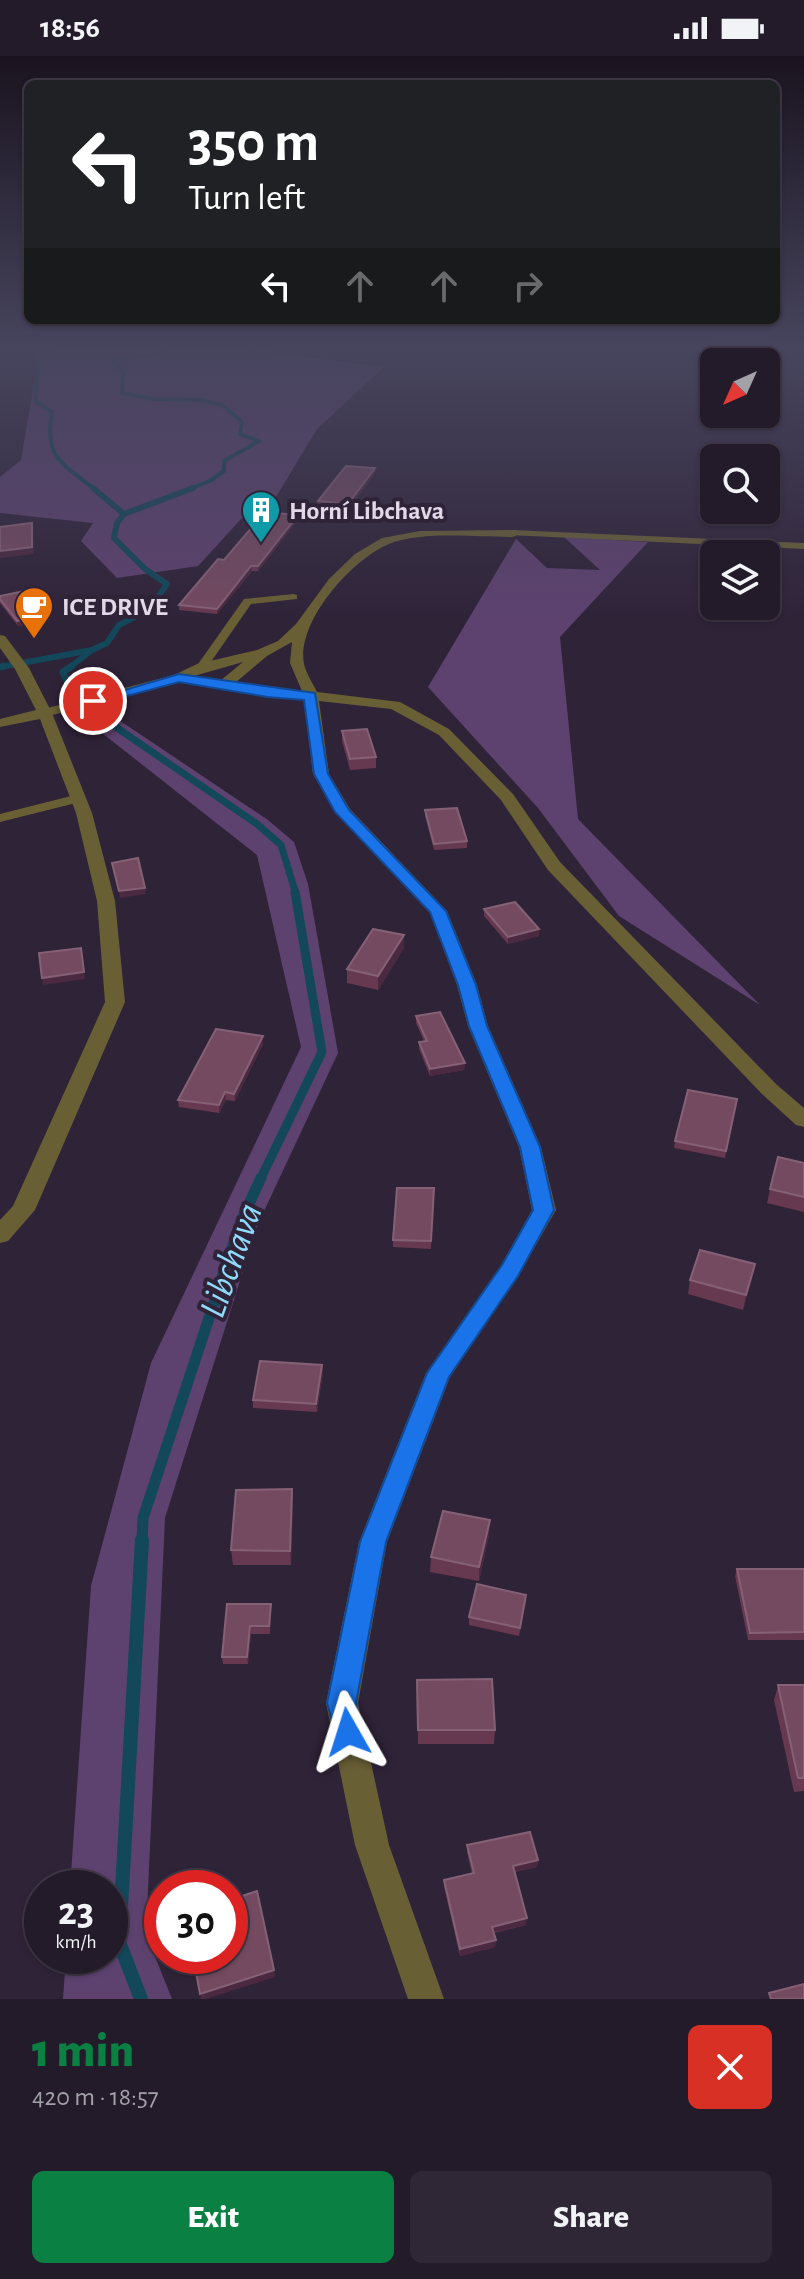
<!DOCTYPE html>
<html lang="en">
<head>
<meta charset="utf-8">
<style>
	:root { --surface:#231a2a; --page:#2f2736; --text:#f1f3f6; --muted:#a3a1a8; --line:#403847; --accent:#0b8043 }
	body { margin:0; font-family:"Alegreya Sans",sans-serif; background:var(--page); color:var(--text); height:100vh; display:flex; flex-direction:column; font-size:30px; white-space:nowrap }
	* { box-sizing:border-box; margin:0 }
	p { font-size:26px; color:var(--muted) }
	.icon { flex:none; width:44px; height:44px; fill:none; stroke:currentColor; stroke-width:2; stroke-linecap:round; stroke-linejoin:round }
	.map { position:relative; height:1943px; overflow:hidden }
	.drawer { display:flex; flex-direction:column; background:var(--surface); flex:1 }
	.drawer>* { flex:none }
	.guide { position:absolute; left:24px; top:24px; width:756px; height:244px; border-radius:12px; box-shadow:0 2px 6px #0004,0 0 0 2px var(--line); background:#202124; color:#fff; overflow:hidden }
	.needle { width:52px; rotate:225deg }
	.tools { position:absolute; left:700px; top:292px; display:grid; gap:16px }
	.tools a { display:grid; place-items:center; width:80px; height:80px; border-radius:12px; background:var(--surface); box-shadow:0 2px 6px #0004,0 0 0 2px var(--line); font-size:40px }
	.speed { position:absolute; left:24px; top:1814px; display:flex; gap:16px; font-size:40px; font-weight:700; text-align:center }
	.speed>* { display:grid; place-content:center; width:104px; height:104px; border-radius:50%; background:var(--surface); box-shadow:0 2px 6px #0004,0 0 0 2px var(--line); line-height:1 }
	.speed small { font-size:20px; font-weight:400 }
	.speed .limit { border:12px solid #d22; background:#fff; color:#111 }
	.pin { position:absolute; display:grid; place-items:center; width:68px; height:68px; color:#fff; margin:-34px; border:4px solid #fff; border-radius:50%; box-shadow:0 2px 8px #0007 }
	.me { position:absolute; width:88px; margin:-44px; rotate:354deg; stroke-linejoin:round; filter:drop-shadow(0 0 6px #0008) }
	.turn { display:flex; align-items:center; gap:28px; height:168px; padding:0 32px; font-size:36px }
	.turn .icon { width:104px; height:104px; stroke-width:2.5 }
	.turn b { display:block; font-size:56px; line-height:68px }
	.lanes { display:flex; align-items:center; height:76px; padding:0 32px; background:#0003; justify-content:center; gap:40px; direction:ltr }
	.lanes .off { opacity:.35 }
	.round { display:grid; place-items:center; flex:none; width:84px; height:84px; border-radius:12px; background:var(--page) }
	.headline { display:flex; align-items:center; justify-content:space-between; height:136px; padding:0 32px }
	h1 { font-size:48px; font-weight:800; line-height:60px; color:var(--accent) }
	.button { display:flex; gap:16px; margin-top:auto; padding:16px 32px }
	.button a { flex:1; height:92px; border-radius:12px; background:var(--accent); color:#fff; font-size:32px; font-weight:800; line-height:92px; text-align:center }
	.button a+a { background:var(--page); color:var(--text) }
	.status { display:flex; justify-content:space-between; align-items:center; height:56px; padding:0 40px; background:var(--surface); direction:ltr }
	.status svg { height:22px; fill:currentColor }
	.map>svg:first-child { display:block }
	.forest { fill:#5d426f }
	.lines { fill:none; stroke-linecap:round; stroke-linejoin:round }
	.stream-far5 { stroke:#13475a; stroke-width:4 }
	.stream-far4 { stroke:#13475a; stroke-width:6 }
	.stream-far3 { stroke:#13475a; stroke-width:7 }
	.stream-far2 { stroke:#13475a; stroke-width:9 }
	.stream-far1 { stroke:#13475a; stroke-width:11 }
	.stream { stroke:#13475a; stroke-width:14 }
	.service { fill:#695f35; fill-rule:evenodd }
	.minor { fill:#695f35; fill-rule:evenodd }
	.tertiary { fill:#695f35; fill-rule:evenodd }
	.wall { fill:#673950 }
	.shaded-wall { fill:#4b2940 }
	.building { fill:#744a61; stroke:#856176; stroke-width:2 }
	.route { fill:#1a73e8; stroke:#114b97; stroke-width:2 }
	.labels { text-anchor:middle; stroke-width:8; stroke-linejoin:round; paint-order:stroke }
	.far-poi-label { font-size:26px; font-weight:bold; fill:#e1d9e7; stroke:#2f2338; text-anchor:start }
	.near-water-label { font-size:38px; font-style:italic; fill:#8fdafa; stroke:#2f2338 }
</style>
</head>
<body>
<div class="status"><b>18:56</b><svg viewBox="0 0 49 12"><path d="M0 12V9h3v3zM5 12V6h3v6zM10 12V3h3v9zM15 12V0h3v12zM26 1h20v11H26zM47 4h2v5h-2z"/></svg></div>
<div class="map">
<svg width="804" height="1943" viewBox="0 0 804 1943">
	<rect width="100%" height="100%" fill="#2f2338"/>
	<path class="forest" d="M 62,291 L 273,291 L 273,297 L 384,311 L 317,373 L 273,446 L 242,462 L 198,510 L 117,522 L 81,485 L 93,467 L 0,457 L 0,421 L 21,404 L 39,299 Z
		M 564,481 L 648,486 L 560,581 L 578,763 L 760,949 L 619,860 L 538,752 L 428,631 L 516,483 L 547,512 L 600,514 Z
		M 101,652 L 268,764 L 294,786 L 308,828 L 338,997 L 258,1168 L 165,1462 L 146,1878 L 172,1943 L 63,1943 L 66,1900 L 110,1900 L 110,1832 L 70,1832 L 91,1530 L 151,1307 L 301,991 L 257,799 L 88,666 Z"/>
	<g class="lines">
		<path class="stream-far5" d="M 49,291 L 40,297 L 35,345 L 52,356 C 44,403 62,406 95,434
			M 173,291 L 157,298 L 113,304 L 123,316 L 122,337 L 154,343 L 202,344 L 222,349 L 242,366 L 240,378 L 259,385 L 224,405 L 224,415 L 210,425 L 187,434"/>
		<path class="stream-far4" d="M 93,432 L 124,458
			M 0,611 L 92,594 L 107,587 L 119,569 L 150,553 L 167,528 L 145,513 L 114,482 L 117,467 L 124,458 L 193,432
			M 69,612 L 92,594"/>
		<path class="stream-far3" d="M 72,610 L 63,616 L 75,643 L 257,768 L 281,789 L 296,838
			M 0,611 L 4,610"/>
		<path class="stream-far2" d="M 260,1124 L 322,996 L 295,836"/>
		<path class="stream-far1" d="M 142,1486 L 143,1462 L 241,1165 L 261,1122"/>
		<path class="stream" d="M 141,1943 L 119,1886 L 142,1484"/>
		<path class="service" d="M 512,474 L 804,487 L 804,493 L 509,479 L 507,477 Z
			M 293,538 L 297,539 L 297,543 L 251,548 L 206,613 L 198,613 L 196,611 L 244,543 Z
			M 79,738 L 84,739 L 84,745 L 0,766 L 0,758 Z"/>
		<path class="minor" d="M 516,474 L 516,480 L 512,481 C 477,481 421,475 389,488 C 352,503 296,566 304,608 C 306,617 313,628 317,636 L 400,646 L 449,673 L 513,738 L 560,806 L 776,1028 L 804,1052 L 804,1071 L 796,1069 L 762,1038 L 548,814 L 501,744 L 439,679 L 391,653 L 319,645 L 329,718 L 350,753 L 447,855 L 477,929 L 488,970 L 541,1091 L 556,1154 L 518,1220 L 450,1321 L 387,1486 L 358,1647 L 389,1789 L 444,1943 L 408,1943 L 355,1789 L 326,1647 L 359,1486 L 426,1317 L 502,1208 L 532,1154 L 519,1091 L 468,970 L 457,929 L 430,857 L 335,756 L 313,718 L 304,644 L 268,641 L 179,626 L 45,661 L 38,657 L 40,654 L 174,619 L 197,608 L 257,594 L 278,585 L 296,568 L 329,523 L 355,498 L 382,482 L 420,475 ZM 292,586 L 290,607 L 302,635 L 235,627 L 267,600 ZM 243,606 L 220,625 L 194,620 Z"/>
		<path class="tertiary" d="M 0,579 L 5,580 L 29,612 L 52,657 L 92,757 L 115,845 L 125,946 L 35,1154 L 8,1185 L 0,1187 L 0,1164 L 13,1150 L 105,946 L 97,845 L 76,757 L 40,663 L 0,671 L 0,663 L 36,654 L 15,613 L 0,592 Z"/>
	</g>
	<path class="wall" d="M 375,412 L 375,417 L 349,453 L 318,450 L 318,445 Z
		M 298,464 L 258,515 L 252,515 L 217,558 L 179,554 L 179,549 L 224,504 Z
		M 0,540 L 50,564 L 18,570 L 0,547 Z
		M 342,675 L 376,701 L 376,712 L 350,714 L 342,685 Z
		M 425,754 L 467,785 L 467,792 L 434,794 L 425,760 Z
		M 484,853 L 539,880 L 508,888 L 484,860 Z
		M 404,892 L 378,934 L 347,927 L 347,913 Z
		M 416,960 L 465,1007 L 464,1014 L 430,1020 L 419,993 L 419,986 L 424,985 L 416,967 Z
		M 263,988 L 235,1045 L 226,1044 L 219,1057 L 179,1051 L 178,1044 Z
		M 737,1043 L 725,1102 L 674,1092 L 675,1085 Z
		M 804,1107 L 804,1156 L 767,1147 L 770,1133 Z
		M 434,1132 L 431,1193 L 393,1191 L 393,1184 Z
		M 755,1208 L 743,1254 L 688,1238 L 690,1224 Z
		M 322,1309 L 323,1316 L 317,1356 L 253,1352 L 253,1344 Z
		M 292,1433 L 293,1447 L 291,1509 L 233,1509 L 231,1494 Z
		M 489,1479 L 479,1525 L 430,1516 L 431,1501 Z
		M 737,1513 L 804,1513 L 804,1584 L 748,1584 L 735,1520 Z
		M 526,1539 L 519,1580 L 469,1569 L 469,1561 Z
		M 227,1548 L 271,1556 L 270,1578 L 251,1578 L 248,1608 L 223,1608 L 222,1601 Z
		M 417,1624 L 495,1674 L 494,1688 L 418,1688 Z
		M 804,1629 L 804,1735 L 794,1736 L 774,1644 L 778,1630 Z
		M 467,1789 L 538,1804 L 537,1811 L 515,1816 L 526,1869 L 494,1877 L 496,1884 L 495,1891 L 460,1900 L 444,1831 L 444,1824 L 472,1818 L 467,1796 Z"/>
	<path class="shaded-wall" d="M 375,412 L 375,417 L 349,453 L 348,448 Z
		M 298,459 L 298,464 L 258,515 L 258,510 Z
		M 32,467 L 34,498 L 0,502 L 0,495 Z
		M 251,510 L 252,515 L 217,558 L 217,553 Z
		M 49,559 L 50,564 L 18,570 L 17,565 Z
		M 145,832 L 146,838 L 120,842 L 119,835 Z
		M 539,873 L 539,880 L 508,888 L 508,881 Z
		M 404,879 L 404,892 L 378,934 L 378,920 Z
		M 81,892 L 85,923 L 43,929 L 42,922 Z
		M 263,980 L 263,988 L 235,1045 L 234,1038 Z
		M 465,1007 L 464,1014 L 430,1020 L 430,1013 Z
		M 225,1036 L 226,1044 L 219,1057 L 219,1049 Z
		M 755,1208 L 752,1223 L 743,1254 L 746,1239 Z
		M 322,1309 L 323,1316 L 317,1356 L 316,1348 Z
		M 292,1433 L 293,1447 L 291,1509 L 290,1495 Z
		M 490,1464 L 489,1479 L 479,1525 L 479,1511 Z
		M 250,1570 L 251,1578 L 248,1608 L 247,1601 Z
		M 538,1804 L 537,1811 L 513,1817 L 513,1810 Z
		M 527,1862 L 526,1869 L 491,1877 L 492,1871 Z
		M 496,1884 L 495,1891 L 460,1900 L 460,1893 Z
		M 274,1914 L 275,1921 L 206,1943 L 201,1943 L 200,1938 Z"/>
	<path class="building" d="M 346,410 L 375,412 L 348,448 L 318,445 Z
		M 265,456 L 298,459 L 258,510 L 251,510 L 217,553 L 179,549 L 218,503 L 224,504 Z
		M 32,467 L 32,491 L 0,495 L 0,471 Z
		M 29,534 L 49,559 L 17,565 L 0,543 L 0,540 Z
		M 367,673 L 376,701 L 350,703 L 342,675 Z
		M 457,752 L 467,785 L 434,788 L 425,754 Z
		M 138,802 L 145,832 L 119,835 L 112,807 Z
		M 515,846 L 539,873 L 508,881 L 484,853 Z
		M 373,873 L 404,879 L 378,920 L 347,913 Z
		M 81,892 L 84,916 L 42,922 L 39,897 Z
		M 440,956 L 465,1007 L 430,1013 L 419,986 L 427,985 L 416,960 Z
		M 216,973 L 263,980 L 234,1038 L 225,1036 L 219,1049 L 178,1044 Z
		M 688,1034 L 737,1043 L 726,1095 L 675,1085 Z
		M 778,1101 L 804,1107 L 804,1141 L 770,1133 Z
		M 397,1132 L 434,1132 L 431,1185 L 393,1184 Z
		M 700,1194 L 755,1208 L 746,1239 L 690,1224 Z
		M 260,1305 L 322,1309 L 316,1348 L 253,1344 Z
		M 292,1433 L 290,1495 L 231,1494 L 236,1434 Z
		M 443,1455 L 490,1464 L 479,1511 L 431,1501 Z
		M 737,1513 L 804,1513 L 804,1576 L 750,1577 Z
		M 477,1528 L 526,1539 L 520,1572 L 469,1561 Z
		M 227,1548 L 271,1548 L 269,1570 L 250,1570 L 247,1601 L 222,1601 Z
		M 492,1623 L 495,1674 L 418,1674 L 417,1624 Z
		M 778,1629 L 804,1629 L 804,1722 L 798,1722 Z
		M 530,1776 L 538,1804 L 513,1810 L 527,1862 L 492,1871 L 496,1884 L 460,1893 L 444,1824 L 474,1817 L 467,1789 Z
		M 257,1835 L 274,1914 L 200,1938 L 193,1900 L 230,1900 L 230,1844 Z
		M 804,1928 L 804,1943 L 771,1943 L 769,1937 Z"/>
	<linearGradient id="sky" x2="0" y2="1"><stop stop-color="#1a131f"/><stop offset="0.52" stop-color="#47455e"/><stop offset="1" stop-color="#47455e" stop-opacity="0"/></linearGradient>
	<rect width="804" height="563" fill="url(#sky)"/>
	<path class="route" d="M 179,618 L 315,637 L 328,718 L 349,754 L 446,855 L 476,929 L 487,970 L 540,1091 L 554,1154 L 518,1220 L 449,1321 L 386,1486 L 356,1647 L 362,1676 L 358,1686 L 348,1690 L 338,1686 L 327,1647 L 360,1486 L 427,1317 L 502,1209 L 533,1154 L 520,1091 L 469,970 L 458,929 L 430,856 L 335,756 L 314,718 L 304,644 L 268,641 L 179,626 L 93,649 L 87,645 Z"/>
	<defs>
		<symbol id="building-pin" viewBox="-11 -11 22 30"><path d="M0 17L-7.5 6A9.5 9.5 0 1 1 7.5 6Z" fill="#0f9aa8" stroke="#2f2338"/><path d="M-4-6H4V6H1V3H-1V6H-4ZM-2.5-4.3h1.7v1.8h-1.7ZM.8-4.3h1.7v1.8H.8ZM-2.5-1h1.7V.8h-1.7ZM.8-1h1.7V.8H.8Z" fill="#fff"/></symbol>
		<symbol id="cafe-pin" viewBox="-11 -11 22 30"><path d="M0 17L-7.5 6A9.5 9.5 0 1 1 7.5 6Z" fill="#e8710a" stroke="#2f2338"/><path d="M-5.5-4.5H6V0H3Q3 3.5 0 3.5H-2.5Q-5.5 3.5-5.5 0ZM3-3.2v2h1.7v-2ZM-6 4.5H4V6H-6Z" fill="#fff"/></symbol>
	</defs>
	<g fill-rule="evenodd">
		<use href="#building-pin" x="239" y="432" width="44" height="60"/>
		<use href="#cafe-pin" x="12" y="528" width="44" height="60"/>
	</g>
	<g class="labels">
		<g class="far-poi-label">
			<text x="289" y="463">Horní Libchava</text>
			<text x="62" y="559">ICE DRIVE</text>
		</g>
		<g class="near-water-label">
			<text transform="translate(230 1204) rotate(-70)" y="13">Libchava</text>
		</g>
	</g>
</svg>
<div class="tools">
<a><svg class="needle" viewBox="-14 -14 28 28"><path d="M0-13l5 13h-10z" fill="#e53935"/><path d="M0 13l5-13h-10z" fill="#a3a1a8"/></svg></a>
<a><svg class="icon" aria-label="search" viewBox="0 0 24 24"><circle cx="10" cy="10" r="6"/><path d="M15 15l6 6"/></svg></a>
<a><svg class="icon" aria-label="layers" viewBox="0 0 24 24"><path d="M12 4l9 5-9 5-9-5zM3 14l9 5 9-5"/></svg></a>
</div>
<div class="speed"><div>23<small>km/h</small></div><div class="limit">30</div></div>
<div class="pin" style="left:93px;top:645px;background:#d93025"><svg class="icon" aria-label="arrive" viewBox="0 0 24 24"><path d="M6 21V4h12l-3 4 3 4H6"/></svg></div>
<svg class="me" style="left:348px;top:1676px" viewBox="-20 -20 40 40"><path d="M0-17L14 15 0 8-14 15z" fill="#1a73e8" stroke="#fff" stroke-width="4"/></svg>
<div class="guide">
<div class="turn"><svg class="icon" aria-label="left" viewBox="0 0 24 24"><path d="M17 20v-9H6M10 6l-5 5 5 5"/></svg><div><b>350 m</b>Turn left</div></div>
<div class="lanes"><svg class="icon" aria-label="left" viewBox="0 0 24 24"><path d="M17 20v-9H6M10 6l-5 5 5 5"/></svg><svg class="icon off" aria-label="ahead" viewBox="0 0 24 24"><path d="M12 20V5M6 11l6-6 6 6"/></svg><svg class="icon off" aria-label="ahead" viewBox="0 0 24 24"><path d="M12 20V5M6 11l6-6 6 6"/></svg><svg class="icon off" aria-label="right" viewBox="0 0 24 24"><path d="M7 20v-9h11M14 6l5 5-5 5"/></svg></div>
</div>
</div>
<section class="drawer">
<div class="headline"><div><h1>1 min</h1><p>420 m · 18:57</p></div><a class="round" style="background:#d93025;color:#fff"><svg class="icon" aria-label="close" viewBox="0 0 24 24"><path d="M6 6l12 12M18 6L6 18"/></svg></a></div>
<div class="button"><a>Exit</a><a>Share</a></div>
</section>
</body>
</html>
